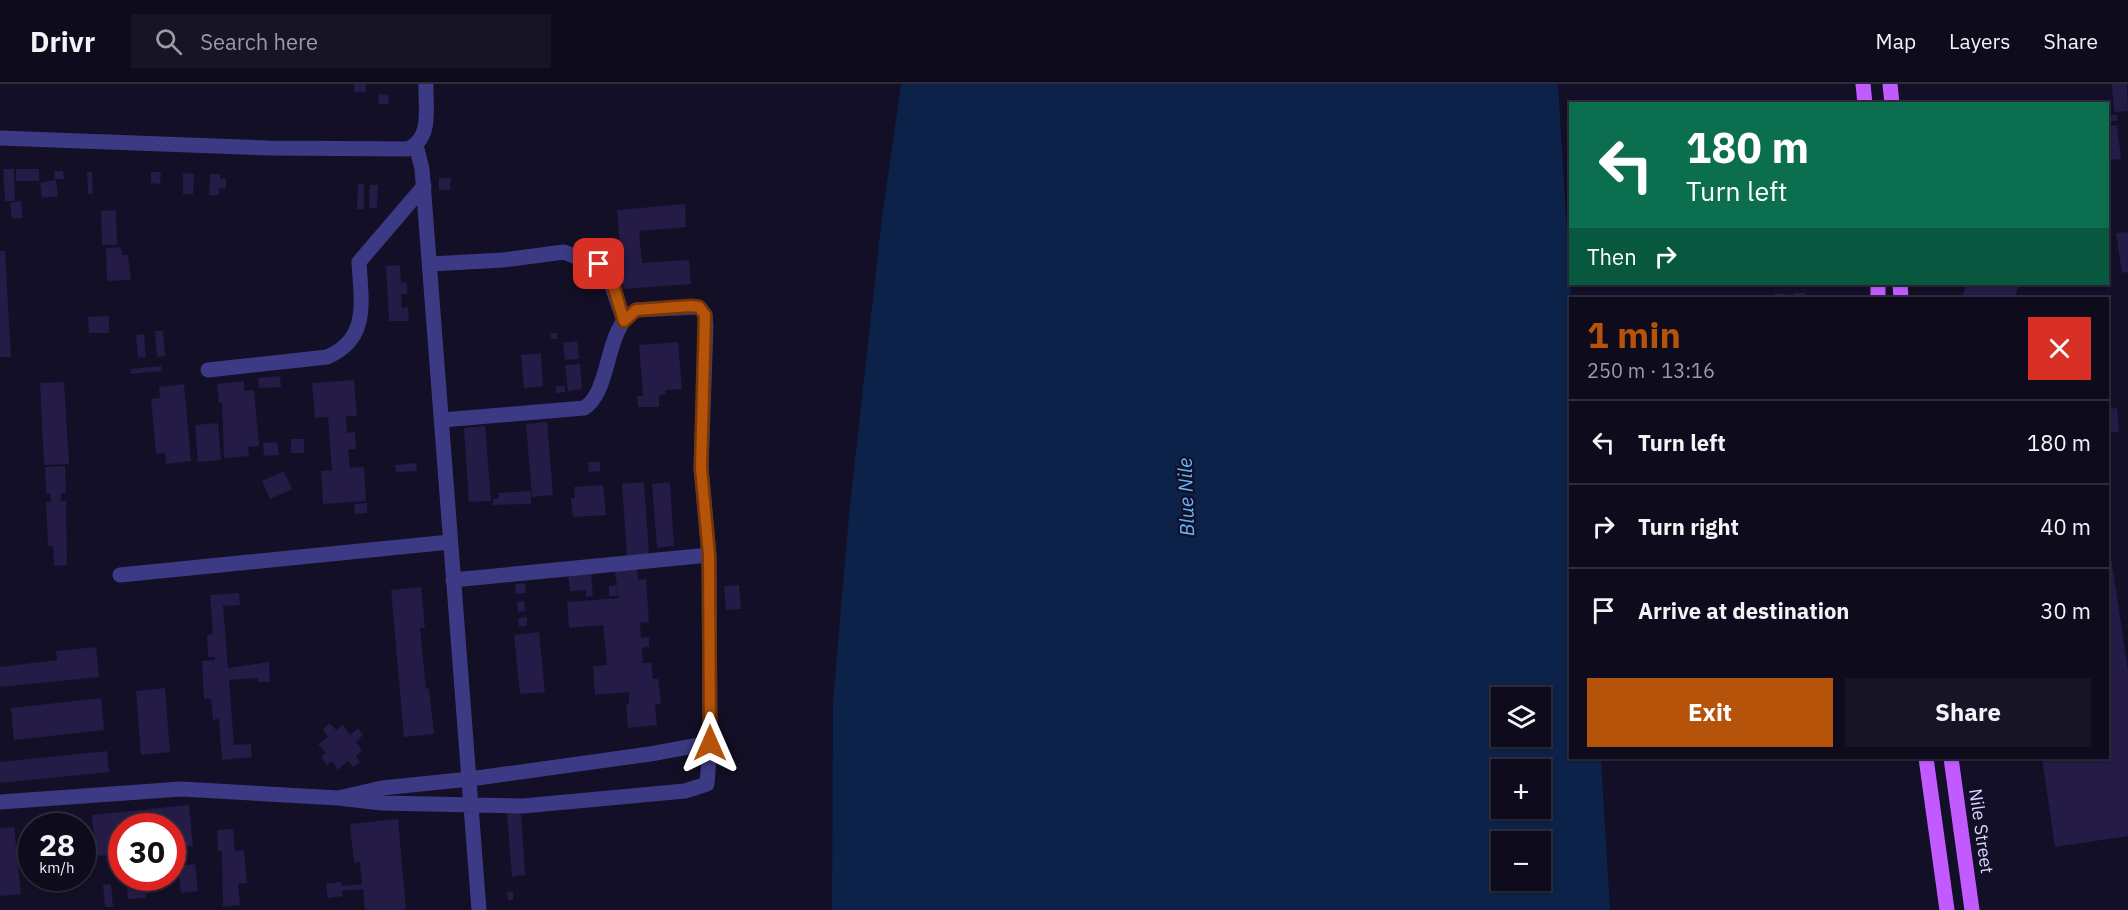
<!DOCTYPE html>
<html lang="en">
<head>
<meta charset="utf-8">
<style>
	:root { --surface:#0e0b1c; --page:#171425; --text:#f1f3f6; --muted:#9b9ba3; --line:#2e2b3b; --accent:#b45309 }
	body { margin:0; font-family:"IBM Plex Sans",sans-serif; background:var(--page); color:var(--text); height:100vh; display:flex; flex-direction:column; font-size:22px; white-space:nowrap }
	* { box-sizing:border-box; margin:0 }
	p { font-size:20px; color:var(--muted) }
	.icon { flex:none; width:33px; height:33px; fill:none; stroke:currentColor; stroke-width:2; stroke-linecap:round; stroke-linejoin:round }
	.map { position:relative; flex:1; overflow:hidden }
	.panel { position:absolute; left:1569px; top:213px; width:540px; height:462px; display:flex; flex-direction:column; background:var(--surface); border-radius:0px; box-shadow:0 2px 4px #0004,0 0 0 2px var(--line) }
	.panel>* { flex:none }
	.banner { position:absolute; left:1569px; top:18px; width:540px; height:183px; border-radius:0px; box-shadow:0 2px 4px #0004,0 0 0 2px var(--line); background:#0b6e4f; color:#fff; overflow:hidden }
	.buttons { position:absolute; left:1491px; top:603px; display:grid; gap:12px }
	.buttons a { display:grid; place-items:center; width:60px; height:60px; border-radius:0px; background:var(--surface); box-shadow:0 2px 4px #0004,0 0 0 2px var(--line); font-size:30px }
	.speed { position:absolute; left:18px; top:729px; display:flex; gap:12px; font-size:30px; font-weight:700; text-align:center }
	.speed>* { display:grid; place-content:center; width:78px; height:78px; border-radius:50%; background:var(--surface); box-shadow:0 2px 4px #0004,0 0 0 2px var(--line); line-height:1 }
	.speed small { font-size:15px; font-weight:400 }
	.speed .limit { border:9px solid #d22; background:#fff; color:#111 }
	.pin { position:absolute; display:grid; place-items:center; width:51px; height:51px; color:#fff; margin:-26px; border-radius:12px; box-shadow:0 3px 9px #0006 }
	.me { position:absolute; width:66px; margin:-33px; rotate:0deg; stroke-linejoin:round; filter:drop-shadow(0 0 4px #0008) }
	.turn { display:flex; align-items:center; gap:21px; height:126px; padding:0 18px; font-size:27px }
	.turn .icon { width:78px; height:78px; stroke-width:2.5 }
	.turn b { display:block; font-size:42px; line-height:51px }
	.then { display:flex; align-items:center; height:57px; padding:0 18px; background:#0003; gap:12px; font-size:22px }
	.round { display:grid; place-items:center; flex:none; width:63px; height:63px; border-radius:0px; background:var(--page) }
	.head { display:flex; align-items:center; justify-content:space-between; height:102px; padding:0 18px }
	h1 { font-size:36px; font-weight:800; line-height:45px; color:var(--accent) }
	.button { display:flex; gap:12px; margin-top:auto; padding:12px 18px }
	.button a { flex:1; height:69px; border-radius:0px; background:var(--accent); color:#fff; font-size:24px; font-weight:800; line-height:69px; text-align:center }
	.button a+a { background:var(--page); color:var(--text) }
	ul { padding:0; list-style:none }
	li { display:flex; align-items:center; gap:18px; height:84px; padding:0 18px; border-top:2px solid var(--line) }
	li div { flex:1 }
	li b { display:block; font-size:22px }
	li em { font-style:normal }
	header { display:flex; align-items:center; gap:36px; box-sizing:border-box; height:84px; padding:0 30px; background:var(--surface); border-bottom:2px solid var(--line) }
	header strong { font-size:28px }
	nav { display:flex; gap:33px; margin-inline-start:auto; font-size:21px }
	.search { width:420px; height:54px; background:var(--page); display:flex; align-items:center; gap:15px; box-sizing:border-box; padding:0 21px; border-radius:0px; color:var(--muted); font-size:22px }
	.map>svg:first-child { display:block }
	.water { fill:#0c2248; fill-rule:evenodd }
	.building { fill:#241b47 }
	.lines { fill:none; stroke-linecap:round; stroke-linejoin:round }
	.minor { stroke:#3d3a85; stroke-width:15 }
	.primary { stroke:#c25bff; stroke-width:15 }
	.route-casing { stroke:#753606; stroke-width:15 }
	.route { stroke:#b45309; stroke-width:10 }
	.labels { text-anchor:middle; stroke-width:4.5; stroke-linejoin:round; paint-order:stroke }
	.street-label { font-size:18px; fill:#d9d4ff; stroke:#130f26 }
	.water-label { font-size:20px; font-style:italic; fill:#62b6ff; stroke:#130f26 }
</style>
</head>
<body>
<header>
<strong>Drivr</strong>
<div class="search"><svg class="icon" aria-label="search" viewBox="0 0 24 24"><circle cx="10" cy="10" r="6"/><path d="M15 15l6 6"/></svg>Search here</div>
<nav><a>Map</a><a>Layers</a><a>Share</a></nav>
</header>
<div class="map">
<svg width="2128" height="826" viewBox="0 0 2128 826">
	<rect width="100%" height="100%" fill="#130f26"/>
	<path class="water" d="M 901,0 L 1558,0 L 1571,214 L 1570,674 L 1601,674 L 1610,826 L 832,826 L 833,617 L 849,431 L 882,133 ZM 1502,614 L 1540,614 L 1540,652 L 1502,652 ZM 1502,686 L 1540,686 L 1540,724 L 1502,724 ZM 1502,758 L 1540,758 L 1540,796 L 1502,796 Z"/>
	<path class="building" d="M 354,0 L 366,0 L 366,8 L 354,8 Z
		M 2112,0 L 2127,0 L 2128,27 L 2114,28 Z
		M 379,10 L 389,11 L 388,20 L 378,20 Z
		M 2108,31 L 2117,31 L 2117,37 L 2108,37 Z
		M 2117,41 L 2121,75 L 2111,76 L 2108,42 Z
		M 3,85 L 14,85 L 15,117 L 5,117 Z
		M 16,85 L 39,85 L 39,97 L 16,97 Z
		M 54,87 L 63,87 L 64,95 L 55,95 Z
		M 87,88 L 92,88 L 93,110 L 88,110 Z
		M 151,88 L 161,88 L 160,100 L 151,99 Z
		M 183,89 L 194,90 L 193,110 L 183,110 Z
		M 210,90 L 220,90 L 220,95 L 226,95 L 226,105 L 219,104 L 219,111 L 209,111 Z
		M 439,94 L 451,94 L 450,106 L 439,106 Z
		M 56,96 L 58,112 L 42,114 L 40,99 Z
		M 358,100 L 364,100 L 364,125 L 357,125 Z
		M 370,101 L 378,101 L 377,124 L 369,124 Z
		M 21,117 L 23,134 L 12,135 L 10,119 Z
		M 685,120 L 686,143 L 639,147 L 642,179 L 689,176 L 691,200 L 623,205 L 617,126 Z
		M 116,126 L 117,161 L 102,161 L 101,127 Z
		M 2128,148 L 2128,188 L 2122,189 L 2116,149 Z
		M 121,163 L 122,171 L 128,171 L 131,196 L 107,197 L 106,164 Z
		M 0,167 L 5,167 L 11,273 L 0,273 Z
		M 400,181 L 401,199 L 407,198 L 407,210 L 401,210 L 402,224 L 408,223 L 409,237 L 389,237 L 386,182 Z
		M 1967,200 L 2020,200 L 2014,214 L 1961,214 Z
		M 1775,209 L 1791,211 L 1791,214 L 1775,214 Z
		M 1793,209 L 1805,209 L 1805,214 L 1793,214 Z
		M 109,232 L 109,249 L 89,249 L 88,233 Z
		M 155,247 L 163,247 L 165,272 L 157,273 Z
		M 550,249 L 557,249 L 557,255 L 551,255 Z
		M 144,250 L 146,273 L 138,274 L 136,251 Z
		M 577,257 L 579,275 L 565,276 L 563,259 Z
		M 678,258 L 682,305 L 665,306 L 666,310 L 659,311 L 659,323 L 638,323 L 637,312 L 643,312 L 639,261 Z
		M 541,269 L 543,302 L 524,304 L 521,271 Z
		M 580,280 L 582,305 L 568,307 L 565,281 Z
		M 161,282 L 162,287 L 131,290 L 131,285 Z
		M 280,292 L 281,303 L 259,304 L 258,294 Z
		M 354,296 L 357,332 L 346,332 L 347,349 L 355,348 L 356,365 L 348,365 L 350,384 L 364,383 L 366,417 L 323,420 L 321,387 L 332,386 L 328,333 L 315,334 L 312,299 Z
		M 244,297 L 244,307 L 254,306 L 259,362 L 248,363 L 249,372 L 224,374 L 222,319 L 219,319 L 217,300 Z
		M 64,298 L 69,380 L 44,381 L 40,299 Z
		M 184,300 L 191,377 L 166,380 L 165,369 L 156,370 L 151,315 L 160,314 L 159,303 Z
		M 556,302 L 565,302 L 565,308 L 556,309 Z
		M 2117,324 L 2119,348 L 2108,349 L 2108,325 Z
		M 547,338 L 553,411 L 532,413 L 526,340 Z
		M 218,339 L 221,376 L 198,378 L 195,341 Z
		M 485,342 L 491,417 L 469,418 L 464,344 Z
		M 291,355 L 304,355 L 304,369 L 291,369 Z
		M 277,358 L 279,371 L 264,372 L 263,359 Z
		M 588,378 L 600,378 L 600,387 L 589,388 Z
		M 416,379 L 417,387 L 396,388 L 395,381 Z
		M 65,382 L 66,409 L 61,409 L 61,417 L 66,417 L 67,481 L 54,482 L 53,462 L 48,462 L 46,418 L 51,418 L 50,409 L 46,410 L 45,383 Z
		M 284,387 L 292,405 L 270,415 L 262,397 Z
		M 644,398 L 649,471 L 627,472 L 622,400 Z
		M 670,398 L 674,462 L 657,464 L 652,400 Z
		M 603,401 L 606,431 L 573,433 L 571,414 L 575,414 L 574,403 Z
		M 531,407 L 531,420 L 493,421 L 493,415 L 499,414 L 498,409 Z
		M 367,419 L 367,429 L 355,430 L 354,420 Z
		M 2108,453 L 2128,586 L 2128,752 L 2055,763 L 2042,674 L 2108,674 Z
		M 637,481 L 638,496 L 646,495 L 649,538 L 640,539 L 641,554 L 649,553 L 649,563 L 642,564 L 643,579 L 651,579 L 653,595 L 658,595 L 661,620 L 655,620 L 657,641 L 628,644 L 626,620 L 629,619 L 629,608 L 595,611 L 593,582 L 607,581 L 603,541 L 569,544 L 567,518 L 619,514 L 614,483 Z
		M 591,488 L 593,512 L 586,513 L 586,506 L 570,507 L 568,490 Z
		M 525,499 L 526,509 L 516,510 L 515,500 Z
		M 617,501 L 618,512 L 609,512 L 609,502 Z
		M 739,501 L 741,525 L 726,526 L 724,502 Z
		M 421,503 L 425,544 L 420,544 L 426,605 L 429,604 L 434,650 L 404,653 L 391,506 Z
		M 239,509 L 240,521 L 223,522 L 228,584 L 269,578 L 270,598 L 258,598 L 258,594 L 229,596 L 234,661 L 251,660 L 252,673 L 222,676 L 219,635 L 213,636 L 211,615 L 204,615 L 202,577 L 215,576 L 215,573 L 208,573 L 207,551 L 213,550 L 210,511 Z
		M 524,517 L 525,527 L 518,528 L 517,518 Z
		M 527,533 L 527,542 L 519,542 L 518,534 Z
		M 539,548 L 545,608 L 520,610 L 514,551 Z
		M 96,563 L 99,593 L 0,603 L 0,583 L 57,576 L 56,567 Z
		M 165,604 L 170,668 L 141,671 L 136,607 Z
		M 101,614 L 104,646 L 14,656 L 11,624 Z
		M 330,639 L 336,646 L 343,641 L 350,651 L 358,644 L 363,651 L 356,658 L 362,666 L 356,672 L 360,678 L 353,683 L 348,677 L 338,686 L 332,677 L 327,681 L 321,673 L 326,669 L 318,660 L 328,653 L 323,645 Z
		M 107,667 L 109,688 L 0,699 L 0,678 Z
		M 189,721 L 193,762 L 172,764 L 172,742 L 122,742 L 122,770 L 96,772 L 92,731 Z
		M 521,728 L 525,791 L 512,793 L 507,729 Z
		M 398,735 L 406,826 L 365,826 L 363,805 L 342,807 L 343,812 L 328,814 L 326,800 L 341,798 L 342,802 L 362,800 L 360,778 L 354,779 L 350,740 Z
		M 14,743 L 21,810 L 0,812 L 0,744 Z
		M 233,745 L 235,767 L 244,766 L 247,799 L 238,800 L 240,821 L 223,823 L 222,767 L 218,767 L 217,746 Z
		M 195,780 L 198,807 L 181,809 L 178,782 Z
		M 126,794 L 145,794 L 146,814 L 128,815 Z
		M 111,800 L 113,823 L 105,823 L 103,801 Z
		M 513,807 L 513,816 L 508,816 L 507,808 Z"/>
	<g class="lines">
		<path class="minor" d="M 0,54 L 269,64 L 408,65 C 433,54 425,23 426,0
			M 416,61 L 422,85 L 479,826
			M 430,180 L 503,176 L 564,168 L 606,185 L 624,237
			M 208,286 L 327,273 C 370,255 361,217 359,178 L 424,102
			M 442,336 L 584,324 C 612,307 604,243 636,226 L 699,223 L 705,231 L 706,242 L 701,384 L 709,471 L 710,659
			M 120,491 L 450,458
			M 453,496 L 709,471
			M 710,659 L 707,700 L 685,707 L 523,722 L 382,719 L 338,714 L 382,704 L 470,695 L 650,670 Z
			M 0,718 L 181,705 L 338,714"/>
		<path class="primary" d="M 1863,0 L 1865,20
			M 1890,0 L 1892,20
			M 1878,200 L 1878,214
			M 1900,200 L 1901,214
			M 1926,674 L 1947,826
			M 1951,674 L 1972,826"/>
	</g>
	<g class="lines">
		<defs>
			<path id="route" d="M 599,180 L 611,194 L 624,237 L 636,226 L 691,222 L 699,223 L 705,231 L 701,384 L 709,471 L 710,659"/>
		</defs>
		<use href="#route" class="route-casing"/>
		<use href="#route" class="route"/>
	</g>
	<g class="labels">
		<g class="street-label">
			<text transform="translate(1981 747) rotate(82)" y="6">Nile Street</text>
		</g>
		<g class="water-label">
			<text transform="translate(1186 413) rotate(-92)" y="7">Blue Nile</text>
		</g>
	</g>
</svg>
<div class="buttons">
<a><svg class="icon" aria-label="layers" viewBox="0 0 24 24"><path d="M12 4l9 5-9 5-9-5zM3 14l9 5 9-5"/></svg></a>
<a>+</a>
<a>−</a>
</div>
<div class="speed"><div>28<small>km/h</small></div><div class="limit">30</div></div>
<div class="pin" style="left:599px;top:180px;background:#d93025"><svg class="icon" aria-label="arrive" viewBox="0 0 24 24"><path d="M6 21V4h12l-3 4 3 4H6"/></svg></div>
<svg class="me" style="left:710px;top:659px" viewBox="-20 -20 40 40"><path d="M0-17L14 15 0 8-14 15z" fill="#b45309" stroke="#fff" stroke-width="4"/></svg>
<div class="banner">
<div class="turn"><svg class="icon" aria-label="left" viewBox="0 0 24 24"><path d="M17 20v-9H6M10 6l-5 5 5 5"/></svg><div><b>180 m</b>Turn left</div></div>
<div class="then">Then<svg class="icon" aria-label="right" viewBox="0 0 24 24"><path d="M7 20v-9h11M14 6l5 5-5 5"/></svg></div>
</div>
<section class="panel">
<div class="head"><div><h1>1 min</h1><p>250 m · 13:16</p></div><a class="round" style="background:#d93025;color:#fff"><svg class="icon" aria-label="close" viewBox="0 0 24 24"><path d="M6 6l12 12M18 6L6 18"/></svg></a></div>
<ul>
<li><svg class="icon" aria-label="left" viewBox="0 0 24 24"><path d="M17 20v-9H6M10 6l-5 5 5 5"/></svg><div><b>Turn left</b></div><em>180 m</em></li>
<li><svg class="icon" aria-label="right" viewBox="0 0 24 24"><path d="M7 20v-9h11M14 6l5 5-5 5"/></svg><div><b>Turn right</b></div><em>40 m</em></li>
<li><svg class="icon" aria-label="arrive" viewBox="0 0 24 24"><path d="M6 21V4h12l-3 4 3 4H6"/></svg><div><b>Arrive at destination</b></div><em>30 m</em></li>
</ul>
<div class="button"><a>Exit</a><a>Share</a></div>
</section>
</div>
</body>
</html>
